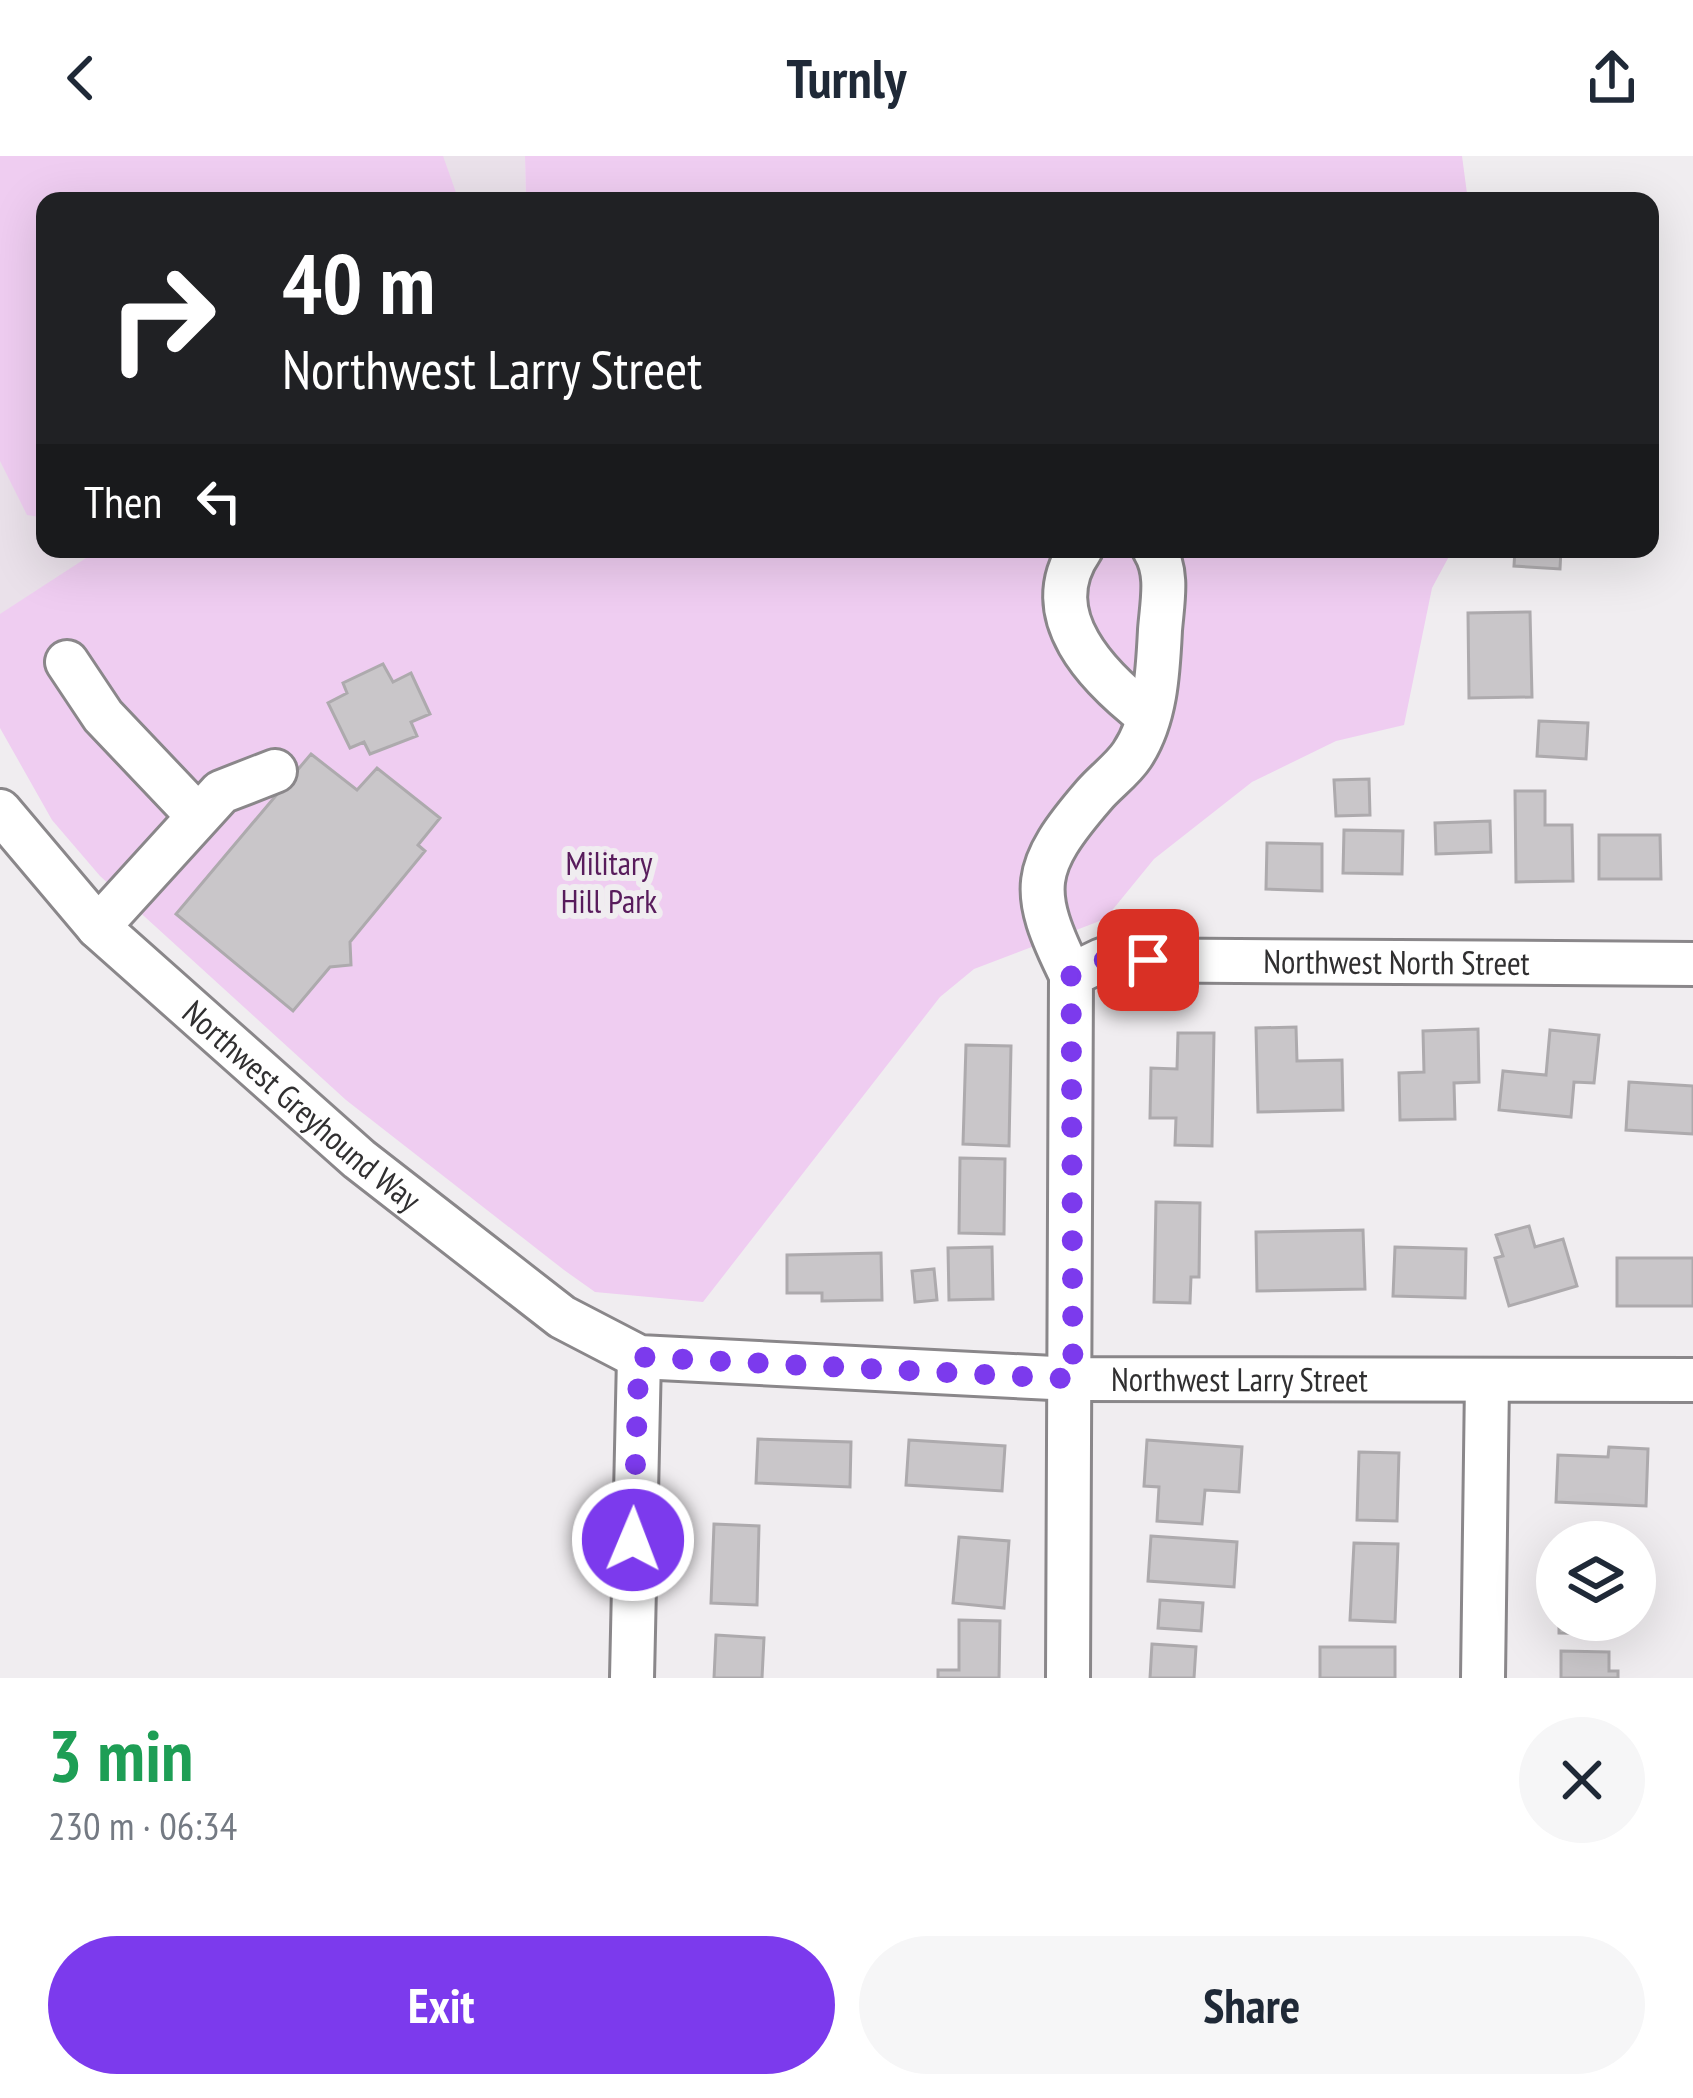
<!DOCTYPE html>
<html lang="en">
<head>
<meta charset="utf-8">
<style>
	:root { --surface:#fff; --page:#f6f6f7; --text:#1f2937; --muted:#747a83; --accent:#7c3aed }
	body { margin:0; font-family:"PT Sans Narrow",sans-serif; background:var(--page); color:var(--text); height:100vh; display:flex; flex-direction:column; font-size:45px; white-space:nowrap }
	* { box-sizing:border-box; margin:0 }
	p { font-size:39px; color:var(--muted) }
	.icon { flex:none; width:66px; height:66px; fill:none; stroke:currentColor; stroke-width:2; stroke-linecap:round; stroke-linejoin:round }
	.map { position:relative; height:1522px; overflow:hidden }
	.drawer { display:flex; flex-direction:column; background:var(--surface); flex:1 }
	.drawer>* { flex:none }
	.top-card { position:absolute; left:36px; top:36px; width:1623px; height:366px; border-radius:24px; box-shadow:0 12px 48px #0002; background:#202124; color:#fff; overflow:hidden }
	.controls { position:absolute; left:1536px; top:1365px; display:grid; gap:24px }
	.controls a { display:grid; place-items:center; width:120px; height:120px; border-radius:50%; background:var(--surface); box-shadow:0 12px 48px #0002; font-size:60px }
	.pin { position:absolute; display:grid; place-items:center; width:102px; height:102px; color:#fff; margin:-51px; border-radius:24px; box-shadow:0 6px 18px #0006 }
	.me { position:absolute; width:132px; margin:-66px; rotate:1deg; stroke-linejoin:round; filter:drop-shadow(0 0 9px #0008) }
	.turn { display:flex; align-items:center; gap:42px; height:252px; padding:0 48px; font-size:54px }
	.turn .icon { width:156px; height:156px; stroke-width:2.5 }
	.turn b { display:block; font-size:84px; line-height:102px }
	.then { display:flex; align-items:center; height:114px; padding:0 48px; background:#0003; gap:24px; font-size:45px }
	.round { display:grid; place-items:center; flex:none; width:126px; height:126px; border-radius:63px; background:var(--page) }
	.head { display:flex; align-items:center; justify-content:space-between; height:204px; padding:0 48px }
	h1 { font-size:72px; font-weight:700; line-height:90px; color:#1e9e55 }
	.primary-button { display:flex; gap:24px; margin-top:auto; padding:24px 48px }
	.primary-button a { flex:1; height:138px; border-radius:72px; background:var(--accent); color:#fff; font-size:48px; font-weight:700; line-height:138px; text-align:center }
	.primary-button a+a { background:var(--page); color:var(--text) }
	header { display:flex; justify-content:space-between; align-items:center; height:156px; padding:0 48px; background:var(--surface); font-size:54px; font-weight:700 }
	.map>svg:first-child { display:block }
	.built { fill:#eae1ea }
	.green { fill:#efcdf1 }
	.building { fill:#c9c6c9; stroke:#adaaad; stroke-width:3 }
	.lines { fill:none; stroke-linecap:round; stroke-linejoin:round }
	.minor-casing { stroke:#8a878a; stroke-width:48 }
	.minor { stroke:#fff; stroke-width:42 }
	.route { stroke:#7c3aed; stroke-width:21; stroke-dasharray:0 37.8 }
	.labels { text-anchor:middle; stroke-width:12; stroke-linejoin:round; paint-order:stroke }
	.park-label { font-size:33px; fill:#581c5c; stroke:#f0edf0 }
	.street-label { font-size:33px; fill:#302f30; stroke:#f0edf0 }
</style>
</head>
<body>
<header><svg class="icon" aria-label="back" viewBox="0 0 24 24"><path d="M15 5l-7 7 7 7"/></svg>Turnly<svg class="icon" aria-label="share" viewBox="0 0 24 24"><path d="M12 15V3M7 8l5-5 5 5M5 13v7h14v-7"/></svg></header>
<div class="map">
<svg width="1693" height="1522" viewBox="0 0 1693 1522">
	<rect width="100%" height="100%" fill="#f0edf0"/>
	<path class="built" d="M 0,0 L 525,0 L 526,45 L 45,45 L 45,393 L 106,393 L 0,460 Z"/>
	<path class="green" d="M 0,0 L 443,0 L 459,45 L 45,45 L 45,362 L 27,359 L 0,305 Z
		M 525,0 L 1462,0 L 1468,45 L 526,45 Z
		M 100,393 L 1453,393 L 1432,432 L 1404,569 L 1336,585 L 1252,626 L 1154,703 L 1105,763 L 974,813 L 940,841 L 703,1146 L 595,1136 L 564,1114 L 346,944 L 100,720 L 52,664 L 0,572 L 0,458 Z"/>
	<path class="building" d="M 1515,393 L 1561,393 L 1560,413 L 1514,410 Z
		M 1530,456 L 1532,541 L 1469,542 L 1468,457 Z
		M 383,508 L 393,526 L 411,517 L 430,558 L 411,566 L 417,580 L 370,598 L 364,586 L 350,592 L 328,547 L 347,537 L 343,527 Z
		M 1539,565 L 1588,567 L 1586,603 L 1537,600 Z
		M 311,598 L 357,634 L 377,612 L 440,662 L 418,689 L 425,695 L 350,786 L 351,809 L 330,811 L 293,855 L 176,758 Z
		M 1369,623 L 1370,659 L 1336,660 L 1334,624 Z
		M 1515,635 L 1545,635 L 1545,669 L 1572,669 L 1573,725 L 1516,726 Z
		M 1490,665 L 1491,696 L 1436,698 L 1435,667 Z
		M 1344,674 L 1403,675 L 1402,718 L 1343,717 Z
		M 1599,679 L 1660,679 L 1661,723 L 1599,723 Z
		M 1267,687 L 1322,688 L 1322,735 L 1266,733 Z
		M 1296,871 L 1297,905 L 1342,904 L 1343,954 L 1258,956 L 1256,872 Z
		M 1478,873 L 1479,926 L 1454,927 L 1455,963 L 1400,964 L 1399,917 L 1424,916 L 1423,875 Z
		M 1550,874 L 1599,879 L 1594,927 L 1574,926 L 1571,961 L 1499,954 L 1503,915 L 1546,919 Z
		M 1178,877 L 1214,877 L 1212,990 L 1175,989 L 1176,962 L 1150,962 L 1151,912 L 1177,913 Z
		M 966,889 L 1011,890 L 1009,990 L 963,988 Z
		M 1629,926 L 1693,930 L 1693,978 L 1626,974 Z
		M 960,1002 L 1005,1003 L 1004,1078 L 959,1077 Z
		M 1156,1046 L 1200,1047 L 1199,1121 L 1191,1121 L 1190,1147 L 1154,1146 Z
		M 1529,1070 L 1535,1091 L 1563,1083 L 1577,1130 L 1509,1150 L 1495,1102 L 1503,1100 L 1496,1079 Z
		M 1363,1074 L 1365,1133 L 1257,1135 L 1256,1076 Z
		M 992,1091 L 993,1143 L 949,1144 L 948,1092 Z
		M 1395,1091 L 1466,1093 L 1465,1142 L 1393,1140 Z
		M 881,1097 L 882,1144 L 822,1145 L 822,1137 L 787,1137 L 787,1099 Z
		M 1617,1102 L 1693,1102 L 1693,1150 L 1617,1150 Z
		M 934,1113 L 937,1144 L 915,1146 L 912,1115 Z
		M 758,1283 L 851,1286 L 850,1331 L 756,1327 Z
		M 909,1284 L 1005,1290 L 1002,1335 L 906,1329 Z
		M 1147,1284 L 1242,1291 L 1239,1336 L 1205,1334 L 1202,1368 L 1157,1365 L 1159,1331 L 1144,1330 Z
		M 1609,1291 L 1648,1293 L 1646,1350 L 1556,1346 L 1558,1299 L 1608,1301 Z
		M 1359,1296 L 1399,1297 L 1397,1365 L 1357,1364 Z
		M 714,1368 L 759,1370 L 757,1449 L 711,1447 Z
		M 1151,1380 L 1237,1386 L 1234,1431 L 1148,1425 Z
		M 959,1381 L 1009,1385 L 1004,1452 L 953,1447 Z
		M 1354,1387 L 1398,1388 L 1395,1466 L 1350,1464 Z
		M 1160,1444 L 1203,1447 L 1201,1475 L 1158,1472 Z
		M 959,1464 L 1000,1465 L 999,1522 L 938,1522 L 938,1514 L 959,1514 Z
		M 1559,1464 L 1611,1464 L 1611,1478 L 1559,1477 Z
		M 716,1479 L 764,1482 L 762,1522 L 714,1522 Z
		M 1152,1488 L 1196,1491 L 1194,1522 L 1150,1522 Z
		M 1320,1491 L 1395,1491 L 1395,1522 L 1320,1522 Z
		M 1561,1495 L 1609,1496 L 1609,1515 L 1618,1515 L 1618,1522 L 1561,1522 Z"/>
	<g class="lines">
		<defs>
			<g id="minor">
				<path d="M 1081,393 C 1035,459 1099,522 1148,560"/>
				<path d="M 67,506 L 103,560 L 198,660"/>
				<path id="s1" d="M 0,655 L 98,771 L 359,1003 L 562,1161 L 639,1201 L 1073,1223 L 1693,1224"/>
				<path d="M 98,771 L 221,636 L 275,615"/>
				<path d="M 1071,819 C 1029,734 1031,712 1094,639 C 1106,625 1122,614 1132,599 C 1156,563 1158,515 1160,474 C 1162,447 1169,417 1154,393"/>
				<path d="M 632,1522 L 639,1201"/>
				<path id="s2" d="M 1068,1522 L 1071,819 L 1102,804 L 1693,808"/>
				<path d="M 1483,1522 L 1487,1226"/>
			</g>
		</defs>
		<use href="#minor" class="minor-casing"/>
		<use href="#minor" class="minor"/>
	</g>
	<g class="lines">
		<path class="route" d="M 633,1384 L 639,1201 L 1073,1223 L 1071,819 L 1102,804 L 1148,804"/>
	</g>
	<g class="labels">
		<g class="park-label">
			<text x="609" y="719">Military<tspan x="609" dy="38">Hill Park</tspan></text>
		</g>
		<g class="street-label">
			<text dy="12" stroke="none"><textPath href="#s2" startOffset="1032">Northwest North Street</textPath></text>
			<text dy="12" stroke="none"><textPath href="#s1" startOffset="423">Northwest Greyhound Way</textPath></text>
			<text dy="12" stroke="none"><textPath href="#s1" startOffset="1446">Northwest Larry Street</textPath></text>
		</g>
	</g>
</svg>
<div class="controls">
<a><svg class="icon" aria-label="layers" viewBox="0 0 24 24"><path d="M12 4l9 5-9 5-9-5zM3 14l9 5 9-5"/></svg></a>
</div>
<div class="pin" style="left:1148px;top:804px;background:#d93025"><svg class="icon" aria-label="arrive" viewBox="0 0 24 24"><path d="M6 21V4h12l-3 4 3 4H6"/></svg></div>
<svg class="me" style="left:633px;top:1384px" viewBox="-20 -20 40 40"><circle r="17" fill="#7c3aed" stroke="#fff" stroke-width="3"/><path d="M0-11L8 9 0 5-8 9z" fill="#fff"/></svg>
<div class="top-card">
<div class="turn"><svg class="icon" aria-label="right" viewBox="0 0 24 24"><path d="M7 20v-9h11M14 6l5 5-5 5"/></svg><div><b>40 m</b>Northwest Larry Street</div></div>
<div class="then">Then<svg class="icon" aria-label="left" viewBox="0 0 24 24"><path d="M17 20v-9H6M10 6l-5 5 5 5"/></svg></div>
</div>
</div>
<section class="drawer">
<div class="head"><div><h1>3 min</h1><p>230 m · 06:34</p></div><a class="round"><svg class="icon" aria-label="close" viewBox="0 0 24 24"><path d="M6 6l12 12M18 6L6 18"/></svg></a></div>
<div class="primary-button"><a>Exit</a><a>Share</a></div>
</section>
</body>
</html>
